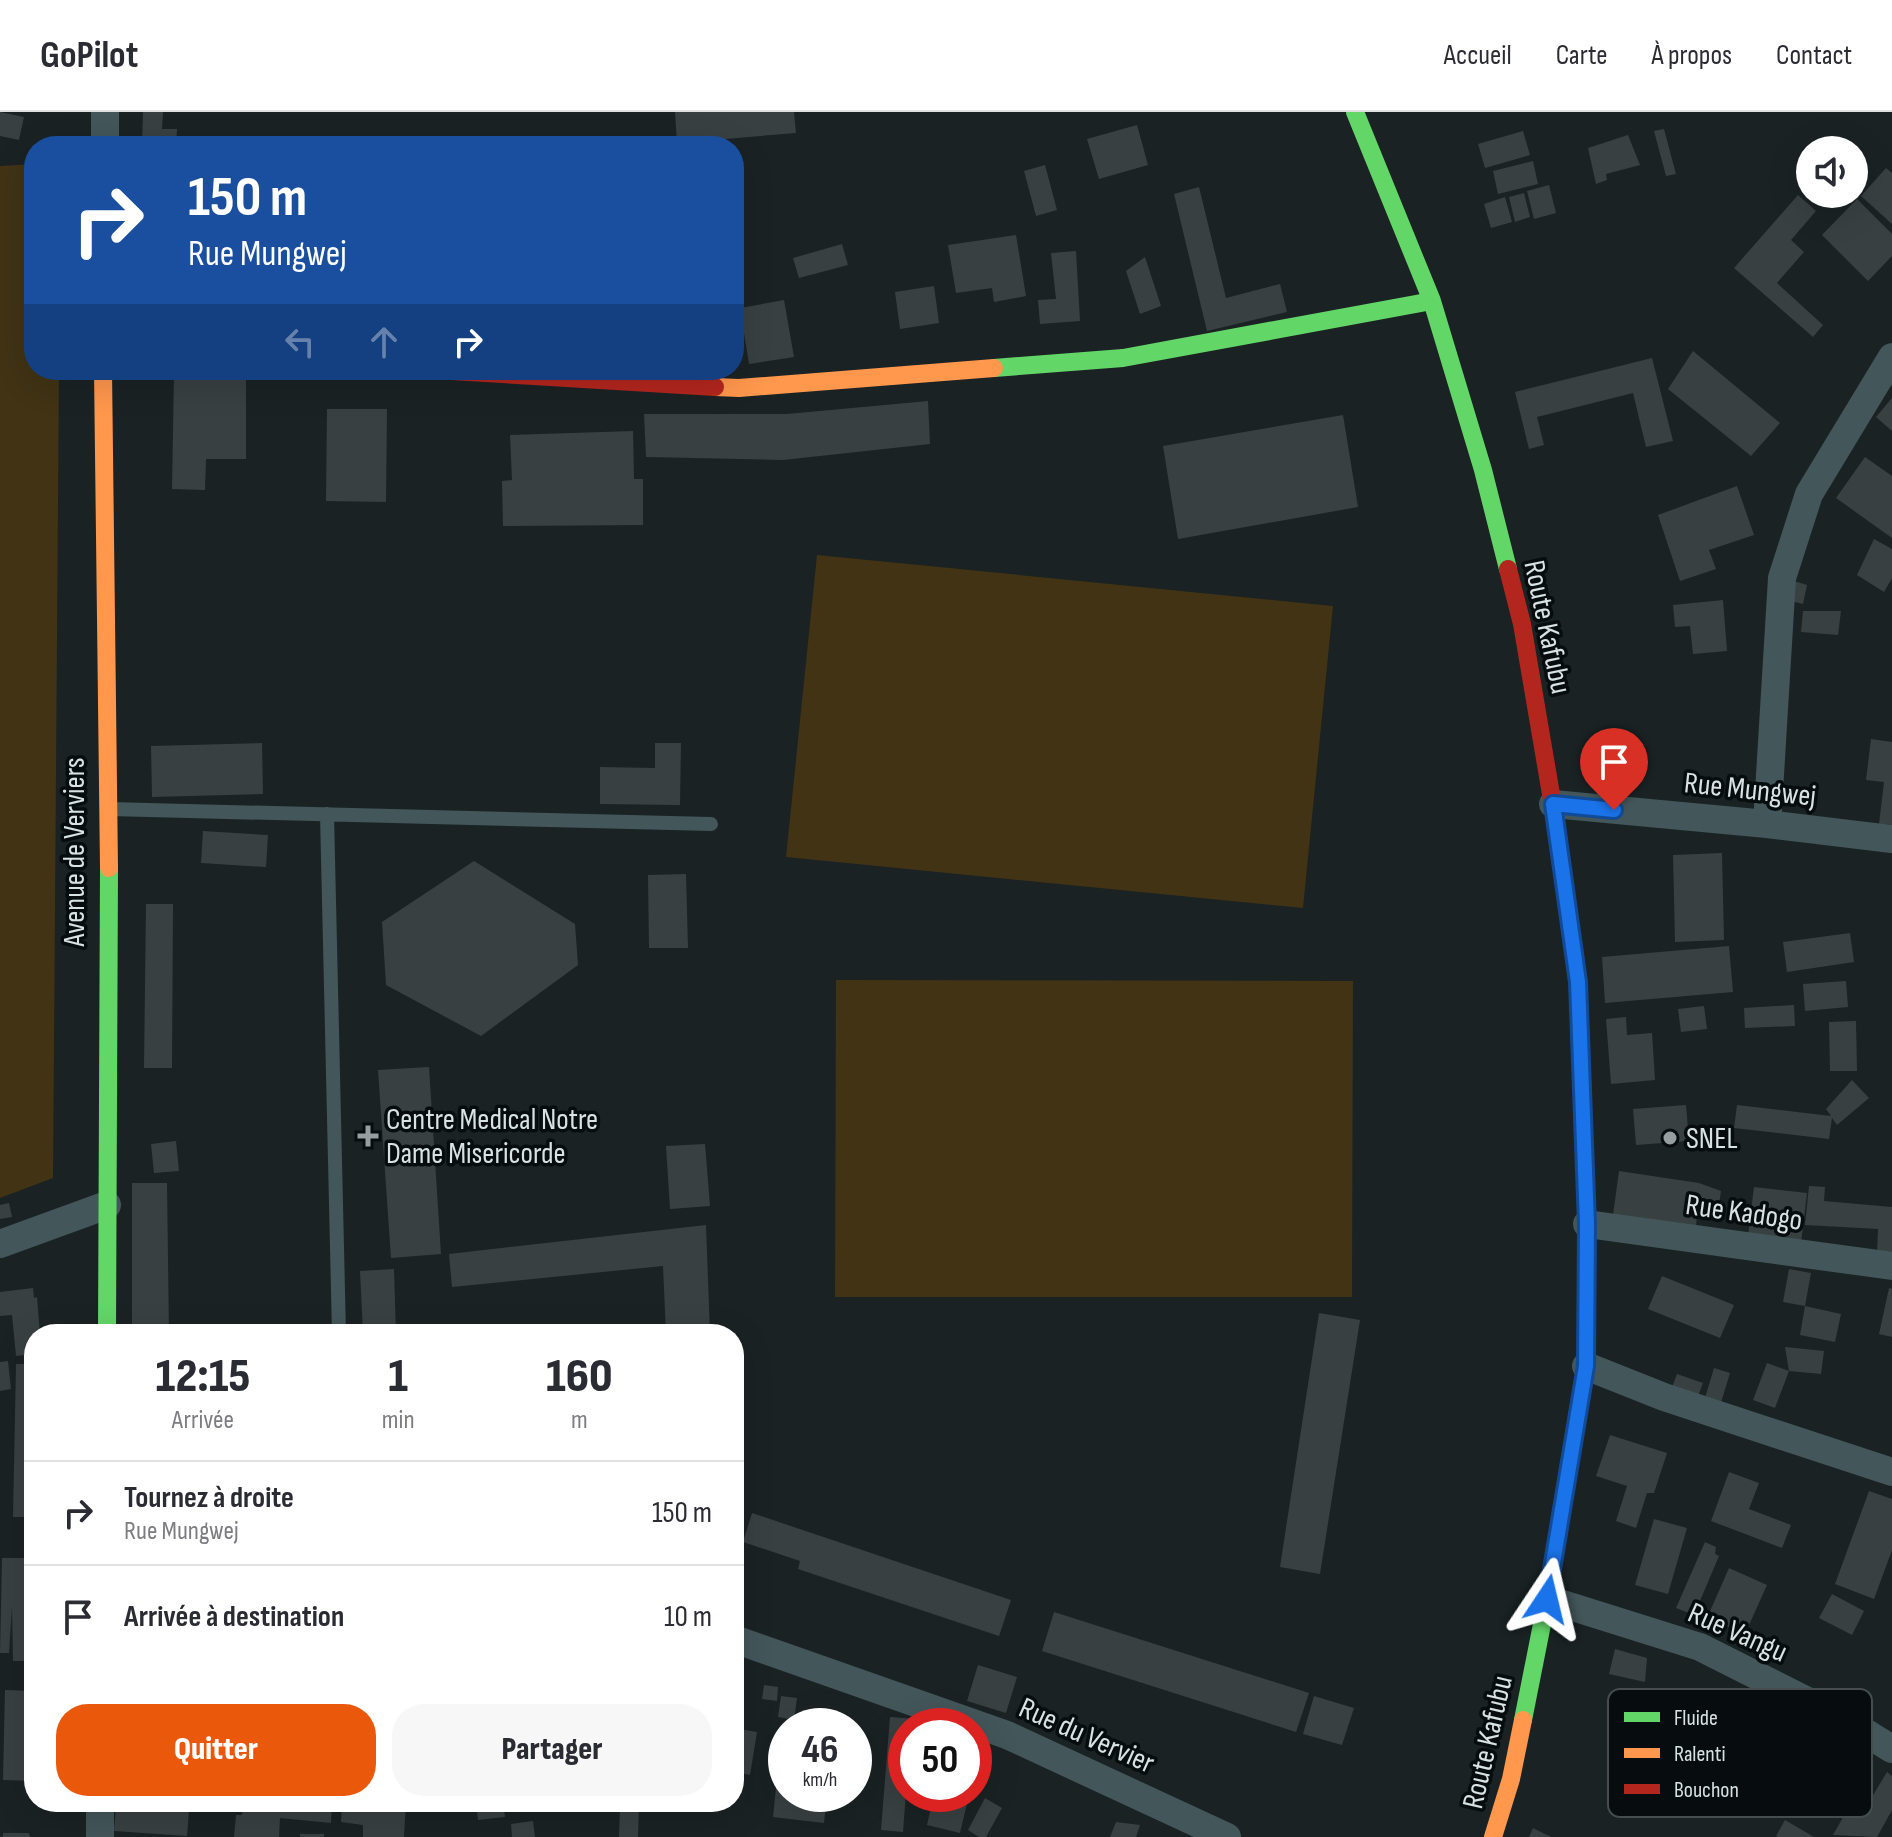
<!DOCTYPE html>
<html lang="fr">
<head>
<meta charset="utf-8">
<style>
	:root { --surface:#fff; --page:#f7f7f7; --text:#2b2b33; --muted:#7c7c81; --line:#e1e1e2; --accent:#ea580c }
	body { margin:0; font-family:"Sofia Sans Condensed",sans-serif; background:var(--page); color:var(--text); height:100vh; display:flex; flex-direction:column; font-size:30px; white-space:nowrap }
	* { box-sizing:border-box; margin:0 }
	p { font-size:26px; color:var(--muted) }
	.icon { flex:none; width:44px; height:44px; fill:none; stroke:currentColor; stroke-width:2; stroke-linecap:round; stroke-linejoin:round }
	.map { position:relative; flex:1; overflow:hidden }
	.sheet { position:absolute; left:24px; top:1212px; width:720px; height:488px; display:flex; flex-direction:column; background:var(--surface); border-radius:32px; box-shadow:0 8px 32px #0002 }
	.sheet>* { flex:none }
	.top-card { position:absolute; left:24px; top:24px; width:720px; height:244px; border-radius:32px; box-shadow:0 8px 32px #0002; background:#1a4fa0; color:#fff; overflow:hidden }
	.controls { position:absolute; left:1796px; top:24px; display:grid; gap:16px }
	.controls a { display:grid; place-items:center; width:72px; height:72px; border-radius:50%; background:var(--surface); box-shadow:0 8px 32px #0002; font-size:40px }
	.speed { position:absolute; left:768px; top:1596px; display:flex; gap:16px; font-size:40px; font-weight:700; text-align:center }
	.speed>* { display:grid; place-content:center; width:104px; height:104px; border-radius:50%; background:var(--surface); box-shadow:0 8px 32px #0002; line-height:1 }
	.speed small { font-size:20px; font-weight:400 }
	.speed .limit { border:12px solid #d22; background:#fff; color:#111 }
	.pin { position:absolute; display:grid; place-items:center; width:68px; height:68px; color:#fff; margin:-82px -34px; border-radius:50% 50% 50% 0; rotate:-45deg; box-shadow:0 0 8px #0007 }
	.pin .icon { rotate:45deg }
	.me { position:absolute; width:88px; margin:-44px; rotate:10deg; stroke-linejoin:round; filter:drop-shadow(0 0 6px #0008) }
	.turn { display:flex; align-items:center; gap:28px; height:168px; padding:0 32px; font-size:36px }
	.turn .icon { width:104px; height:104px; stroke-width:2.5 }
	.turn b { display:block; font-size:56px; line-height:68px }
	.lanes { display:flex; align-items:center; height:76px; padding:0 32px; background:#0003; justify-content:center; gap:40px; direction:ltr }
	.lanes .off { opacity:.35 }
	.eta { display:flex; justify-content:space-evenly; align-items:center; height:136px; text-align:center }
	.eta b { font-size:48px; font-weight:800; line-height:56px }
	.primary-button { display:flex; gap:16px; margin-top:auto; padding:16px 32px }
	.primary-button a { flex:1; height:92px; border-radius:32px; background:var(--accent); color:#fff; font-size:32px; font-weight:800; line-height:92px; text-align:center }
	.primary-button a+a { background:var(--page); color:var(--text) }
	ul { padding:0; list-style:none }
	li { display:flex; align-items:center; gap:24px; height:104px; padding:0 32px; border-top:2px solid var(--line) }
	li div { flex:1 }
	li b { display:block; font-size:30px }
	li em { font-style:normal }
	header { display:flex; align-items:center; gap:48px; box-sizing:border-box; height:112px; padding:0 40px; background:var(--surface); border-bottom:2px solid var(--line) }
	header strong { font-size:38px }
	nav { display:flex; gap:44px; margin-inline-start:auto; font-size:28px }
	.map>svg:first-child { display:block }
	.green { fill:#413314 }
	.building { fill:#394041 }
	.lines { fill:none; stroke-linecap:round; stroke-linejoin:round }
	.lane { stroke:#43565a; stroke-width:14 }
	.street { stroke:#43565a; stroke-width:28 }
	.fast { stroke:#63d668; stroke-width:18 }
	.slow { stroke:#ff974d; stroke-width:18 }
	.jam { stroke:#b3261e; stroke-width:18 }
	.route-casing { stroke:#114b97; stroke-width:20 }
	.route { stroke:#1a73e8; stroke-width:14 }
	.poi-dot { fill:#969ea0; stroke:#070d0e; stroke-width:3 }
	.labels { text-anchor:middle; stroke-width:7; stroke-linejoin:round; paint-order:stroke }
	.street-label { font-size:30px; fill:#d8e1e3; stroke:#070d0e }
	.poi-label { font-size:30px; fill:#d8e1e3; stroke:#070d0e; text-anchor:start }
	.key { fill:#070d0e; stroke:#464d4e; stroke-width:2 }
	.key-label { font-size:22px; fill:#d8e1e3 }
</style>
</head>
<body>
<header>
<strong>GoPilot</strong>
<nav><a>Accueil</a><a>Carte</a><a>À propos</a><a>Contact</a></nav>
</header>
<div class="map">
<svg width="1892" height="1725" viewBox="0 0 1892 1725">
	<rect width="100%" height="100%" fill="#1a2224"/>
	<path class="green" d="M 34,52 L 34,258 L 59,258 L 53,1066 L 0,1086 L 0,54 Z
		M 817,443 L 1333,494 L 1303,796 L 786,745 Z
		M 836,868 L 1353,869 L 1352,1185 L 835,1185 Z"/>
	<path class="building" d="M 0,0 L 24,5 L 19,28 L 0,24 Z
		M 143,0 L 163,0 L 162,17 L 177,17 L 176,34 L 142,32 Z
		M 675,0 L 794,0 L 796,21 L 677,31 Z
		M 1137,13 L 1148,53 L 1099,67 L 1087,27 Z
		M 1664,17 L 1676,62 L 1666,64 L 1654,19 Z
		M 1523,19 L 1530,43 L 1485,56 L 1478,32 Z
		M 1628,23 L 1640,53 L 1606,62 L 1607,68 L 1596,72 L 1588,36 Z
		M 326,30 L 326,34 L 294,34 L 294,31 Z
		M 1533,49 L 1538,72 L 1498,82 L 1493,59 Z
		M 1045,53 L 1057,98 L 1036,104 L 1024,59 Z
		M 1886,56 L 1892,61 L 1892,112 L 1861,84 Z
		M 1549,73 L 1556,101 L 1534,107 L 1527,79 Z
		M 1199,75 L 1226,186 L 1280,172 L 1287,200 L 1207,219 L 1174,82 Z
		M 1524,81 L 1530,105 L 1515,110 L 1509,85 Z
		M 1798,83 L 1816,99 L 1791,128 L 1804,140 L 1777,171 L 1823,213 L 1813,225 L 1734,156 Z
		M 1505,85 L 1512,110 L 1491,116 L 1484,92 Z
		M 1857,87 L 1892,122 L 1892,144 L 1868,169 L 1822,123 Z
		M 1016,123 L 1026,184 L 994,190 L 992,176 L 956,181 L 948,133 Z
		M 842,132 L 848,153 L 799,166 L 793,146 Z
		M 1076,139 L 1080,209 L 1040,212 L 1038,188 L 1056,187 L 1051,141 Z
		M 1145,145 L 1161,194 L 1140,202 L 1126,159 Z
		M 934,174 L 939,211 L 900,217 L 895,180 Z
		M 784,188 L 794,245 L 749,252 L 740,196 Z
		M 1693,239 L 1780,311 L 1751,344 L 1668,277 Z
		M 1652,246 L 1673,329 L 1646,335 L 1633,281 L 1537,305 L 1544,333 L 1529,337 L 1515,280 Z
		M 174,261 L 246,262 L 246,347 L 206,347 L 205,378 L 172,377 Z
		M 1892,286 L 1892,319 L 1876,305 Z
		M 928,289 L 930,332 L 783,348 L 646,345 L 644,302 L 787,302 Z
		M 327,297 L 387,297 L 386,390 L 326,389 Z
		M 1343,303 L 1358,395 L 1178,427 L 1163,334 Z
		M 633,319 L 634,367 L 643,367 L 643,413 L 503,414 L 502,369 L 512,368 L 510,323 Z
		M 1865,345 L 1892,364 L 1892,426 L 1836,386 Z
		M 1737,374 L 1754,423 L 1709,438 L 1716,457 L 1680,469 L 1658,403 Z
		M 1874,427 L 1892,437 L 1892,466 L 1884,480 L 1857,463 Z
		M 1791,468 L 1807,473 L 1803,492 L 1787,488 Z
		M 1723,488 L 1727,539 L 1693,542 L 1690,514 L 1675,515 L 1673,493 Z
		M 1803,499 L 1841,499 L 1838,523 L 1801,520 Z
		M 1871,627 L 1892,630 L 1892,713 L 1879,712 L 1884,670 L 1866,668 Z
		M 262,631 L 263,682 L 152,685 L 151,634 Z
		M 655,631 L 681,631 L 680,693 L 600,692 L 600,655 L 655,656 Z
		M 203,719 L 268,723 L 266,755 L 201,751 Z
		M 1722,741 L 1724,828 L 1675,830 L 1673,743 Z
		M 474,749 L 575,812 L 578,853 L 481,924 L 386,873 L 382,810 Z
		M 686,762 L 688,836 L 649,836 L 648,763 Z
		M 146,792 L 173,792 L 172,956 L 144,956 Z
		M 1850,821 L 1854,850 L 1787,860 L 1783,830 Z
		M 1729,834 L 1733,880 L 1605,891 L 1602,845 Z
		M 1846,869 L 1848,895 L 1805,899 L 1803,872 Z
		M 1794,893 L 1795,914 L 1745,916 L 1744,896 Z
		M 1704,894 L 1707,917 L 1681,920 L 1678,897 Z
		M 1626,905 L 1627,923 L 1652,921 L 1655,968 L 1611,972 L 1606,907 Z
		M 1856,909 L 1857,959 L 1830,959 L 1829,910 Z
		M 429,955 L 441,1142 L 391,1146 L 378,958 Z
		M 1852,968 L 1869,986 L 1837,1013 L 1832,1006 L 1829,1027 L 1734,1016 L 1737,993 L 1831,1004 L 1826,997 Z
		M 1686,993 L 1689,1029 L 1636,1033 L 1633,997 Z
		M 176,1029 L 179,1059 L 154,1061 L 151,1032 Z
		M 705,1032 L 710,1094 L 670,1097 L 666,1034 Z
		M 1619,1059 L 1699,1071 L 1721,1079 L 1717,1106 L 1697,1103 L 1696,1115 L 1613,1103 Z
		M 132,1071 L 167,1071 L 169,1222 L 132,1222 Z
		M 1809,1074 L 1825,1075 L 1824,1089 L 1892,1095 L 1892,1142 L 1877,1142 L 1878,1117 L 1805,1113 Z
		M 1754,1075 L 1807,1081 L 1801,1131 L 1748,1124 Z
		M 9,1091 L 12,1105 L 0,1107 L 0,1093 Z
		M 706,1113 L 710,1222 L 666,1222 L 663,1154 L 452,1175 L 449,1142 Z
		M 394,1157 L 396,1222 L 363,1222 L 360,1159 Z
		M 1789,1157 L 1811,1161 L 1805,1194 L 1841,1202 L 1835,1230 L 1800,1223 L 1805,1194 L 1783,1190 Z
		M 1662,1164 L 1734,1193 L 1720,1226 L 1648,1197 Z
		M 33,1176 L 34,1186 L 37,1185 L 40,1222 L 34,1222 L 34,1242 L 16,1244 L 12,1203 L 0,1204 L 0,1180 Z
		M 1889,1176 L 1892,1177 L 1892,1225 L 1879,1222 Z
		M 1319,1201 L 1360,1208 L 1320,1462 L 1280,1455 Z
		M 1785,1235 L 1824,1239 L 1821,1262 L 1789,1259 L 1775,1296 L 1753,1288 L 1767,1251 L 1789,1259 Z
		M 8,1249 L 11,1277 L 0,1279 L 0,1250 Z
		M 16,1252 L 34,1252 L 34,1318 L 30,1318 L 29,1374 L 34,1374 L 34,1405 L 13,1405 Z
		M 1714,1256 L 1730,1261 L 1720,1294 L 1704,1289 Z
		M 1677,1262 L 1703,1271 L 1697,1287 L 1671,1278 Z
		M 1610,1323 L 1667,1341 L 1654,1381 L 1647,1381 L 1636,1416 L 1616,1409 L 1627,1374 L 1596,1364 Z
		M 1729,1360 L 1759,1371 L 1749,1397 L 1791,1413 L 1782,1436 L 1711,1409 Z
		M 1869,1379 L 1892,1387 L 1892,1438 L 1874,1487 L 1835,1472 Z
		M 752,1401 L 1011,1488 L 999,1524 L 798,1457 L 800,1449 L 743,1430 Z
		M 1654,1407 L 1687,1416 L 1668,1482 L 1635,1473 Z
		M 1705,1430 L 1716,1435 L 1715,1442 L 1719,1444 L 1694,1503 L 1676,1496 Z
		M 2,1446 L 33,1446 L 34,1549 L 13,1549 L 12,1495 L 9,1541 L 0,1541 Z
		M 1729,1456 L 1767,1473 L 1745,1522 L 1707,1506 Z
		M 1832,1482 L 1864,1499 L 1852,1523 L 1819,1506 Z
		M 1054,1500 L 1309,1581 L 1296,1620 L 1042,1539 Z
		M 1615,1537 L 1647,1546 L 1645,1570 L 1609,1562 Z
		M 978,1553 L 1017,1565 L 1006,1601 L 967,1589 Z
		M 764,1573 L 778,1575 L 777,1589 L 762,1587 Z
		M 5,1578 L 34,1579 L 34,1669 L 3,1668 Z
		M 781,1584 L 797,1586 L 794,1608 L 778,1605 Z
		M 1314,1584 L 1354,1596 L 1342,1633 L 1303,1622 Z
		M 890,1605 L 916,1607 L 915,1614 L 906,1614 L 906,1680 L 903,1720 L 881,1718 Z
		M 734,1616 L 757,1620 L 750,1663 L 734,1660 Z
		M 1887,1660 L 1892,1664 L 1892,1698 L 1877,1725 L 1833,1723 L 1850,1693 L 1863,1700 Z
		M 777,1666 L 786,1667 L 786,1682 L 827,1682 L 824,1711 L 773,1705 Z
		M 912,1682 L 929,1682 L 924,1693 L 910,1687 Z
		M 934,1682 L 969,1683 L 960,1721 L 927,1713 Z
		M 985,1686 L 1002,1696 L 986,1725 L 979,1725 L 968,1718 Z
		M 249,1690 L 332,1690 L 331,1711 L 280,1706 L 279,1725 L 234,1725 L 236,1703 L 242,1703 L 244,1691 Z
		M 342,1690 L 406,1690 L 404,1725 L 363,1725 L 363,1713 L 341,1710 Z
		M 476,1690 L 503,1690 L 505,1705 L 478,1708 Z
		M 116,1693 L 189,1698 L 187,1724 L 114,1719 Z
		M 620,1694 L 639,1694 L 638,1725 L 619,1725 Z
		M 1785,1708 L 1814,1725 L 1778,1725 L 1776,1724 Z
		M 533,1709 L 535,1725 L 512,1725 L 511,1712 Z
		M 1116,1710 L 1140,1713 L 1136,1725 L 1110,1725 Z
		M 1533,1716 L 1551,1725 L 1529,1725 Z
		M 3,1721 L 29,1721 L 30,1725 L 3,1725 Z
		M 300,1722 L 324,1722 L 324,1725 L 300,1725 Z"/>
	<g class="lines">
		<path class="lane" d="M 109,697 L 711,712
			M 327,702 L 339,1222"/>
		<path class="street" d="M 105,34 L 105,0
			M 1553,692 L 1767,712 L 1892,727
			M 1767,712 L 1782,466 L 1809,382 L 1892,245
			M 1587,1112 L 1892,1154
			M 0,1132 L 107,1093
			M 1586,1254 L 1664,1285 L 1892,1360
			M 1547,1487 L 1700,1535 L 1847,1609 L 1892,1637
			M 734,1527 L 1007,1623 L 1227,1725
			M 100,1725 L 100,1690"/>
		<path class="fast" d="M 1355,0 L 1432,189 L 1483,358 L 1508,457
			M 994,256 L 1123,246 L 1432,189
			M 107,1222 L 109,756
			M 1523,1608 L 1547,1487 L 1586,1254 L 1587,1112 L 1578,870 L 1552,688"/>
		<path class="slow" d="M 103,258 L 109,756
			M 715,275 L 739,276 L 994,256
			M 1493,1725 L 1511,1667 L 1523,1608"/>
		<path class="jam" d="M 435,258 L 715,275
			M 1508,457 L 1522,512 L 1552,688"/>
	</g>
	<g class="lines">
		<defs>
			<path id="route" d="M 1547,1487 L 1586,1254 L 1587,1112 L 1578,870 L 1553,692 L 1614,698"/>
		</defs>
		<use href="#route" class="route-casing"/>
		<use href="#route" class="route"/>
	</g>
	<g class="poi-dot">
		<path d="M364 1012h8v8h8v8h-8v8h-8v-8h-8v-8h8z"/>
		<circle cx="1670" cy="1026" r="8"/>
	</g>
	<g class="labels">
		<g class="street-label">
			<text transform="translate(1548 515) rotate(78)" y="10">Route Kafubu</text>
			<text transform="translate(1750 677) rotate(6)" y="10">Rue Mungwej</text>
			<text transform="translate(74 740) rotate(-90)" y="10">Avenue de Verviers</text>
			<text transform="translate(1744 1100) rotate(8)" y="10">Rue Kadogo</text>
			<text transform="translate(1738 1520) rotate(24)" y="10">Rue Vangu</text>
			<text transform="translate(1087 1623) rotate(24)" y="10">Rue du Vervier</text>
			<text transform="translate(1487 1630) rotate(-77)" y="10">Route Kafubu</text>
		</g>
		<g class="poi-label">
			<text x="386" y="1017">Centre Medical Notre<tspan x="386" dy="34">Dame Misericorde</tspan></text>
			<text x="1686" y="1036">SNEL</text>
		</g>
	</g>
	<rect x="1608" y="1577" width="264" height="128" rx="12" class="key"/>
	<rect x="1624" y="1600" width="36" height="10" fill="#63d668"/>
	<rect x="1624" y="1636" width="36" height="10" fill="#ff974d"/>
	<rect x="1624" y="1672" width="36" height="10" fill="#b3261e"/>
	<g class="key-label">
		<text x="1674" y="1613">Fluide</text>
		<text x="1674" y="1649">Ralenti</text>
		<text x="1674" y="1685">Bouchon</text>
	</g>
</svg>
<div class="controls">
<a><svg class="icon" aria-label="sound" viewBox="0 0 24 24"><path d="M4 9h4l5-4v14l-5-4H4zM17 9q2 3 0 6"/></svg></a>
</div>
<div class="speed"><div>46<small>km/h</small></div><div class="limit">50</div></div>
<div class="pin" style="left:1614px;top:698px;background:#d93025"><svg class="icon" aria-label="arrive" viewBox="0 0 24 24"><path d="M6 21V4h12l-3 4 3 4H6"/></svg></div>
<svg class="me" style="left:1547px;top:1487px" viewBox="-20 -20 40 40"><path d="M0-17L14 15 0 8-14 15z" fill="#1a73e8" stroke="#fff" stroke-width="4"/></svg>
<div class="top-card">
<div class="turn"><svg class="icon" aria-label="right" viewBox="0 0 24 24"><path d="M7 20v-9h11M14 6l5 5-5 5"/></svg><div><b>150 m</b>Rue Mungwej</div></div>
<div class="lanes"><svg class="icon off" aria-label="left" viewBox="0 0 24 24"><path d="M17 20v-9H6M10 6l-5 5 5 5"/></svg><svg class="icon off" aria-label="ahead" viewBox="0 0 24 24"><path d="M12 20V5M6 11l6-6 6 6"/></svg><svg class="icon" aria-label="right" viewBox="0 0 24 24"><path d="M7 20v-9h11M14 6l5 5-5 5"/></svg></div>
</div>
<section class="sheet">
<div class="eta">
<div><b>12:15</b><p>Arrivée</p></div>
<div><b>1</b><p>min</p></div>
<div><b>160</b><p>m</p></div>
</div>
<ul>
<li><svg class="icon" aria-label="right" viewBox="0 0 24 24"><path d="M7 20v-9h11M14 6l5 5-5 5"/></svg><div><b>Tournez à droite</b><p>Rue Mungwej</p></div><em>150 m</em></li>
<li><svg class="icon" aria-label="arrive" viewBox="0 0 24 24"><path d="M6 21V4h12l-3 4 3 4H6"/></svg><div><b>Arrivée à destination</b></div><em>10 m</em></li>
</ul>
<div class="primary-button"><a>Quitter</a><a>Partager</a></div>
</section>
</div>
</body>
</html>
